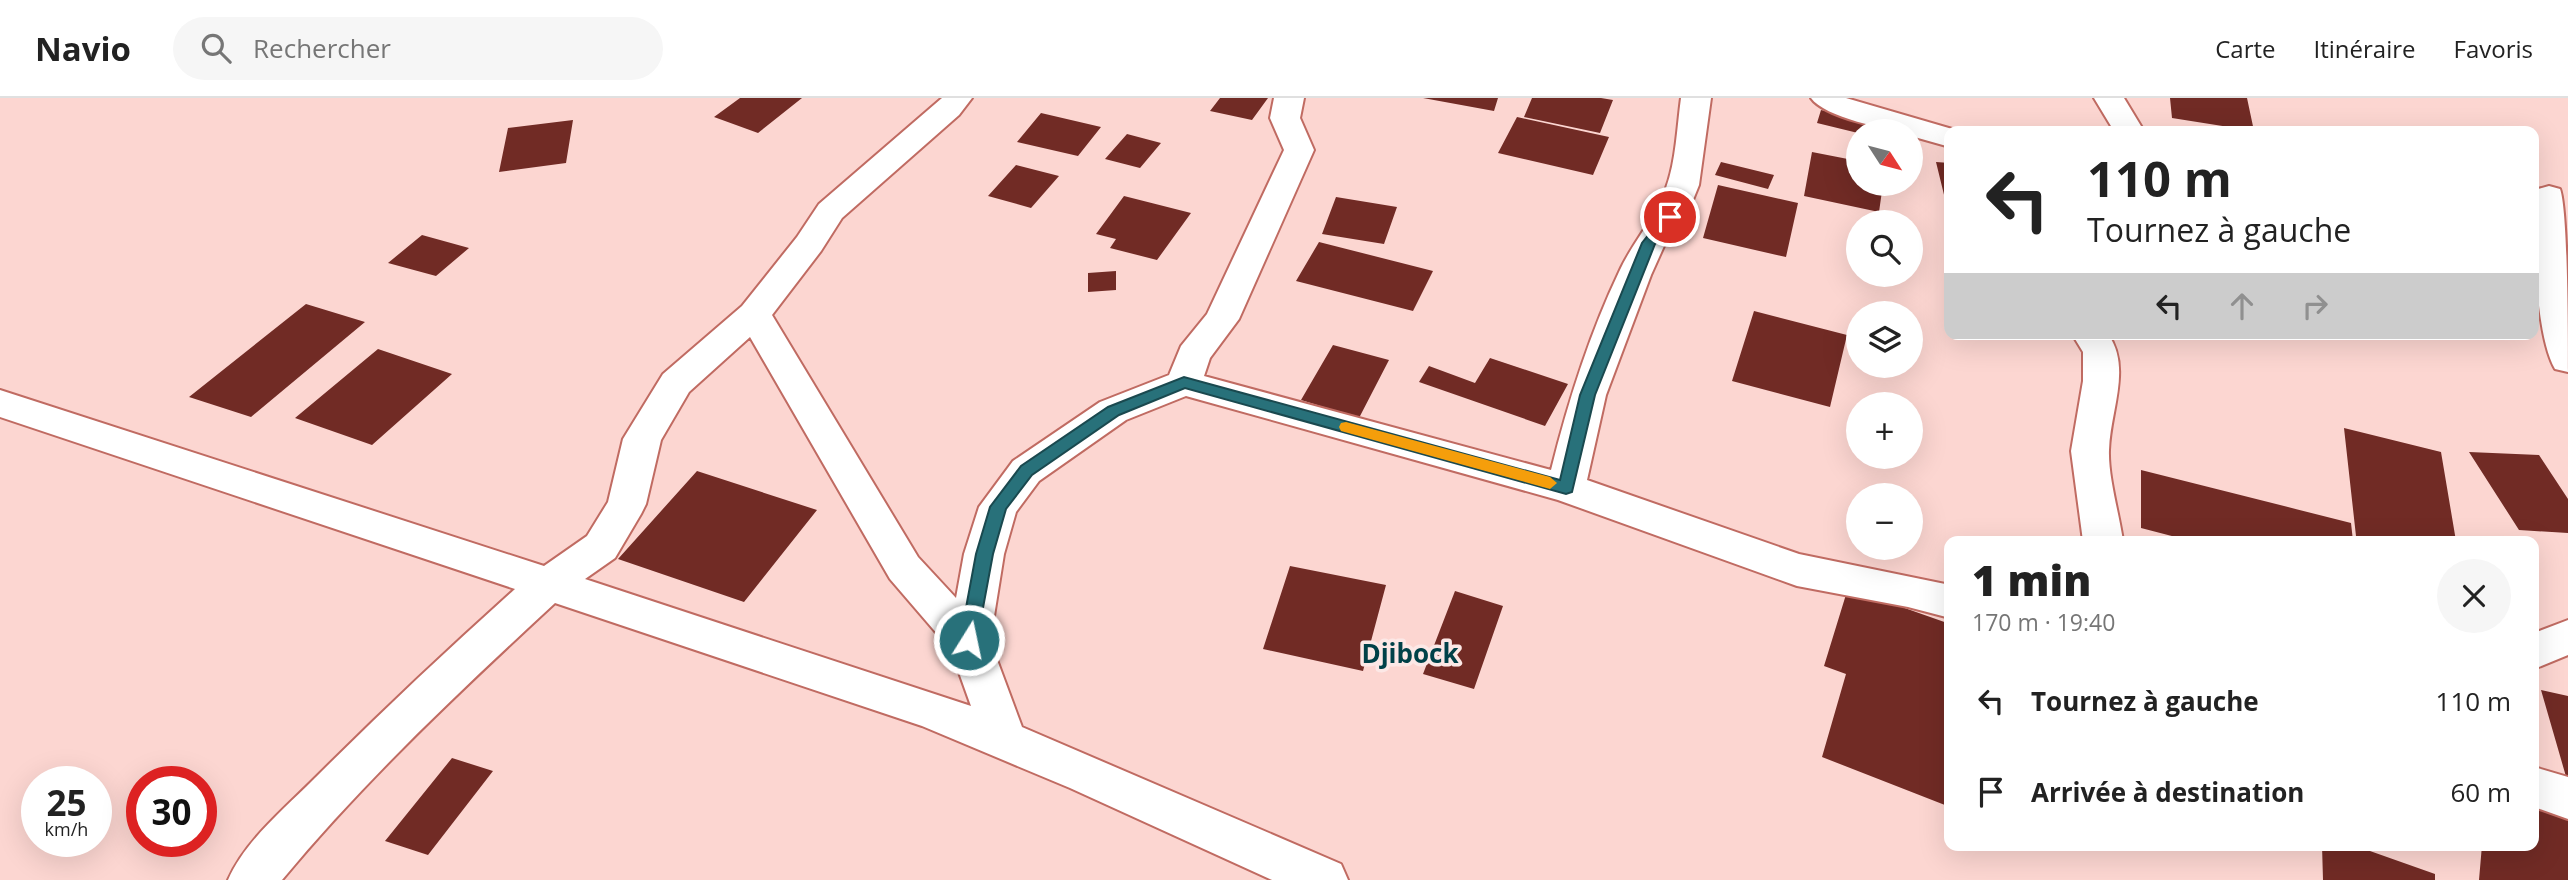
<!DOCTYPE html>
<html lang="fr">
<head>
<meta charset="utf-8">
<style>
	:root { --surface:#fff; --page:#f6f6f6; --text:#222; --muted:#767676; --line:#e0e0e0 }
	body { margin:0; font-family:"Open Sans",sans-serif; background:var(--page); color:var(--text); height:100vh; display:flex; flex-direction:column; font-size:26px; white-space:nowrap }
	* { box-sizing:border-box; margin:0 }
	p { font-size:23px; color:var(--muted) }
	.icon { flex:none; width:38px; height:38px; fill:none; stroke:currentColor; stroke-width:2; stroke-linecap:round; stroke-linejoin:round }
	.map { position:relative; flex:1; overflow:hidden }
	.drawer { position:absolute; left:1944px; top:438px; width:595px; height:315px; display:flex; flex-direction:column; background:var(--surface); border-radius:14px; box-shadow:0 7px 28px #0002 }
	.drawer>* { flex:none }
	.top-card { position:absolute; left:1944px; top:28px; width:595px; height:214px; border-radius:14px; box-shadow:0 7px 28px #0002; background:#fff; color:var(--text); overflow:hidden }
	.needle { width:46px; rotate:126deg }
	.buttons { position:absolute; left:1846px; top:21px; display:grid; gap:14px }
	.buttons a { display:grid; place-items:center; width:77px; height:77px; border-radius:50%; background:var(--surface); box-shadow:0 7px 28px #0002; font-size:35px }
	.speed { position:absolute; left:21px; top:668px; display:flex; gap:14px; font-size:35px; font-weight:700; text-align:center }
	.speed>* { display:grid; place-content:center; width:91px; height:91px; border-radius:50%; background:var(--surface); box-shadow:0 7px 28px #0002; line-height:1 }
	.speed small { font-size:18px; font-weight:400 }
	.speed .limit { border:10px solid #d22; background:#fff; color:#111 }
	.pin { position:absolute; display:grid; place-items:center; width:60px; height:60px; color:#fff; margin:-30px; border:4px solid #fff; border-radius:50%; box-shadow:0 2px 7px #0007 }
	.me { position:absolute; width:77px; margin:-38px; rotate:10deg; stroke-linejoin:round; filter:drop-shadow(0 0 5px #0008) }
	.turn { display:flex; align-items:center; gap:24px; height:147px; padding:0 28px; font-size:32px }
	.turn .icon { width:91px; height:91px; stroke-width:2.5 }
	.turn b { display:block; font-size:49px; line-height:60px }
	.lanes { display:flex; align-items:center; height:66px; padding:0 28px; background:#0003; justify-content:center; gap:35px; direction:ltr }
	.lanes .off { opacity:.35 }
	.round { display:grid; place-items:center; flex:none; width:74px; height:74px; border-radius:37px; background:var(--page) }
	.overview { display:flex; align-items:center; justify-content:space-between; height:119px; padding:0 28px }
	h1 { font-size:42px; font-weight:800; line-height:52px }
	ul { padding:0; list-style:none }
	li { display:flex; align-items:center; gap:21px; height:91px; padding:0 28px }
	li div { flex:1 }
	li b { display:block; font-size:26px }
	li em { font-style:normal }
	header { display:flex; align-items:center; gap:42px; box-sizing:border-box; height:98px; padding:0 35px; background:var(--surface); border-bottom:2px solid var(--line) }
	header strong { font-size:33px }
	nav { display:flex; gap:38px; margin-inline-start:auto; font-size:24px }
	.search { width:490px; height:63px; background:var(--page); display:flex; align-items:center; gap:18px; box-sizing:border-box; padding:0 24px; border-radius:38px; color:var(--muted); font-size:26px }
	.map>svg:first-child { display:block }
	.building { fill:#712b25 }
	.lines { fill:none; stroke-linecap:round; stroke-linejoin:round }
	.minor-casing { stroke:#c06b62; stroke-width:4 }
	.minor { fill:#fff; fill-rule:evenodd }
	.route { fill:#28717a; stroke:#1a494f; stroke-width:2 }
	.slow { fill:#f59e0b }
	.labels { text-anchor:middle; stroke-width:7; stroke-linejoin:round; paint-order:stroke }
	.district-label { font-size:26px; font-weight:bold; fill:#004148; stroke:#fce8e6 }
</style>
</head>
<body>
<header>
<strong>Navio</strong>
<div class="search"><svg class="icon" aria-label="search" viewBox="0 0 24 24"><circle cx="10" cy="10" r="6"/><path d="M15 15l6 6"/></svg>Rechercher</div>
<nav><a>Carte</a><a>Itinéraire</a><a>Favoris</a></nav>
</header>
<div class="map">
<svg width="2568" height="782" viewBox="0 0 2568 782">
	<rect width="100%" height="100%" fill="#fcd6d1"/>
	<path class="building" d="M 740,0 L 802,0 L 758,35 L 714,19 Z
		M 1220,0 L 1268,0 L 1252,22 L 1210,13 Z
		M 1423,0 L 1498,0 L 1494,13 Z
		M 1532,0 L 1601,0 L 1613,2 L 1600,35 L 1524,19 Z
		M 2170,0 L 2247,0 L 2254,33 L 2172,20 Z
		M 1821,12 L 1887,27 L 1885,33 L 1858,35 L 1817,25 Z
		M 1041,15 L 1101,29 L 1078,58 L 1017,44 Z
		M 1517,19 L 1609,39 L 1593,77 L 1498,55 Z
		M 573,22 L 566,65 L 499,74 L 508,30 Z
		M 1127,36 L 1161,45 L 1140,70 L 1105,61 Z
		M 1812,54 L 1858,63 L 1858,86 L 1883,86 L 1879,114 L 1804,98 Z
		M 1721,64 L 1774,77 L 1768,91 L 1715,77 Z
		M 1936,64 L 1950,65 L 1950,105 L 1946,105 Z
		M 1016,67 L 1059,78 L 1031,110 L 988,98 Z
		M 1718,87 L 1798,105 L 1786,159 L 1703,140 Z
		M 1124,98 L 1191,115 L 1157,162 L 1110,150 L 1116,141 L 1096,136 Z
		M 1336,99 L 1397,109 L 1384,146 L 1322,136 Z
		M 422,137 L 469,150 L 436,178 L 388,165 Z
		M 1319,144 L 1433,173 L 1413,213 L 1296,183 Z
		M 1116,173 L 1116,192 L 1088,194 L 1088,175 Z
		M 306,206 L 365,224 L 251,319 L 189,299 Z
		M 1754,213 L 1847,237 L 1830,309 L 1732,283 Z
		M 1333,247 L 1389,262 L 1359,320 L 1301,302 Z
		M 378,251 L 452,276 L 372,347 L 295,320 Z
		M 1490,260 L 1568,286 L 1545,328 L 1419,284 L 1429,268 L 1475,285 Z
		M 2344,330 L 2441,354 L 2456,443 L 2374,443 L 2356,438 Z
		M 2469,354 L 2539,357 L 2568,401 L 2568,435 L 2519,432 Z
		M 2141,372 L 2351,425 L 2353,443 L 2191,443 L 2141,430 Z
		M 697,373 L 817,412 L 744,504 L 618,461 Z
		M 1290,468 L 1386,487 L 1363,573 L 1263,551 Z
		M 1848,490 L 1950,526 L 1950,709 L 1822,659 L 1846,576 L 1824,568 Z
		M 1455,493 L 1503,508 L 1474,591 L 1423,576 Z
		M 2541,592 L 2568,598 L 2568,682 L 2567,682 Z
		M 452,660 L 493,673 L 428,757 L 385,743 Z
		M 2534,703 L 2568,717 L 2568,782 L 2479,782 L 2482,747 L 2534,747 Z
		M 2322,747 L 2353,747 L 2435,776 L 2435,782 L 2323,782 Z"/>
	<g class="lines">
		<defs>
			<path id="minor" d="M 942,0 L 972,0 L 959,17 L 842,120 L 821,153 L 772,217 L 918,459 L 956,500 L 964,456 L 979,409 L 1013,363 L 1100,304 L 1169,277 L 1181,248 L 1207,216 L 1284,52 L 1270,20 L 1274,0 L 1304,0 L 1300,20 L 1314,52 L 1239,221 L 1210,260 L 1204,278 L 1551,372 C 1568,304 1589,237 1619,174 C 1633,143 1655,121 1666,90 C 1676,63 1677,29 1681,0 L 1711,0 L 1699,87 L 1686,119 L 1664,148 L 1651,177 L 1606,297 L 1587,382 L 1799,456 L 1950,487 L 1950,520 L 1908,509 L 1797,488 L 1558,402 L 1186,298 L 1126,322 L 1039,383 L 1016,414 L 1004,456 L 990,543 L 1022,629 L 1341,766 L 1348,782 L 1272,782 L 1070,690 L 922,628 L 555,505 C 460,593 365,682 282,782 L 228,782 C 245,743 284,711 314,681 C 379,616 446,553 515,491 L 0,319 L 0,292 L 544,468 L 587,438 L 608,404 L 623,341 L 663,276 L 742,208 L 797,139 L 819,106 ZM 750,239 L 890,481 L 951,552 L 971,608 L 585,481 L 615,460 L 641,416 L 646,406 L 661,342 L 689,294 Z
				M 1811,0 L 1846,0 L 1959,33 L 1950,33 L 1950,49 L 1911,38 L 1911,33 C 1888,33 1824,19 1811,0 Z
				M 2094,0 L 2124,0 L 2144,33 L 2114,33 Z
				M 2549,88 L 2560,91 C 2568,112 2568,242 2568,274 L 2555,271 C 2535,236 2534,140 2534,97 L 2538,91 Z
				M 2072,236 L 2108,236 C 2132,270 2110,313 2109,352 C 2108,379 2119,415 2123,443 L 2083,443 L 2071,353 L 2083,283 L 2083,254 Z
				M 2568,522 L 2568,557 L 2534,571 L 2534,535 Z
				M 2534,669 L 2568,679 L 2568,721 L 2534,709 Z"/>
		</defs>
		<use href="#minor" class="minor-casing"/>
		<use href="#minor" class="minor"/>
	</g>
	<path class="route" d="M 1670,115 L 1677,119 L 1655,146 L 1595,297 L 1572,394 L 1566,396 L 1185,290 L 1119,317 L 1032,377 L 1006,411 L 993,456 L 977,542 L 975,548 L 969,550 L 962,548 L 960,542 L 976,456 L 990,409 L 1021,368 L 1108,309 L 1184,279 L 1560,382 L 1580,297 L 1642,145 L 1665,116 Z"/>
	<path class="slow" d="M 1346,324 L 1550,379 L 1557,385 L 1550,391 L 1341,333 L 1339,329 L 1341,325 Z"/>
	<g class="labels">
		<g class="district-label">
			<text x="1410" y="565">Djibock</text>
		</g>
	</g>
</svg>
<div class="buttons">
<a><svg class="needle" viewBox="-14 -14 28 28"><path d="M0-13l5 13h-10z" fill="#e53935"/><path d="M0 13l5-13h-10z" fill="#767676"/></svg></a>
<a><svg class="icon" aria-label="search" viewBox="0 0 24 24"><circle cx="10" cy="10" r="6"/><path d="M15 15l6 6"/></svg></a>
<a><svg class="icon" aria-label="layers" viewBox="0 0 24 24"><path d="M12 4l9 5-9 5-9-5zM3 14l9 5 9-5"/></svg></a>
<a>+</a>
<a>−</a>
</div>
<div class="speed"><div>25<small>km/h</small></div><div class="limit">30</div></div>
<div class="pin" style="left:1670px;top:119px;background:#d93025"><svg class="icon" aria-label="arrive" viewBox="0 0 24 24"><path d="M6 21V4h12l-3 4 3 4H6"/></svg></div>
<svg class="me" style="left:969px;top:542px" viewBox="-20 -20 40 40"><circle r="17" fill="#28717a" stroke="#fff" stroke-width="3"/><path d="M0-11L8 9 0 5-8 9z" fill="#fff"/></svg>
<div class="top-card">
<div class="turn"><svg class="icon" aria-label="left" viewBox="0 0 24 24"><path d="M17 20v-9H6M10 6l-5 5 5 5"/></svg><div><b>110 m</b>Tournez à gauche</div></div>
<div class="lanes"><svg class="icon" aria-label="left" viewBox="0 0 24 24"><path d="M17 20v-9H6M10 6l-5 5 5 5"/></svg><svg class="icon off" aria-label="ahead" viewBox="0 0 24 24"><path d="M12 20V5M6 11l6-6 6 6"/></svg><svg class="icon off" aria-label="right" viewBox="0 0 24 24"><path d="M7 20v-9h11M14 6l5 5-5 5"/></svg></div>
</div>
<section class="drawer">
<div class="overview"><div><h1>1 min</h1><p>170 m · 19:40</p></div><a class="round"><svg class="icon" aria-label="close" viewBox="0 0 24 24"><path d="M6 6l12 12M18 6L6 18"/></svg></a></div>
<ul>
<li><svg class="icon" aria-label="left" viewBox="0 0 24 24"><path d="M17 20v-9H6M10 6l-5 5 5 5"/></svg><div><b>Tournez à gauche</b></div><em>110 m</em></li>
<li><svg class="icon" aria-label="arrive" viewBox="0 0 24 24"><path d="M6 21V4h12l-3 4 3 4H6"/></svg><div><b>Arrivée à destination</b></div><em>60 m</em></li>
</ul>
</section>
</div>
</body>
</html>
